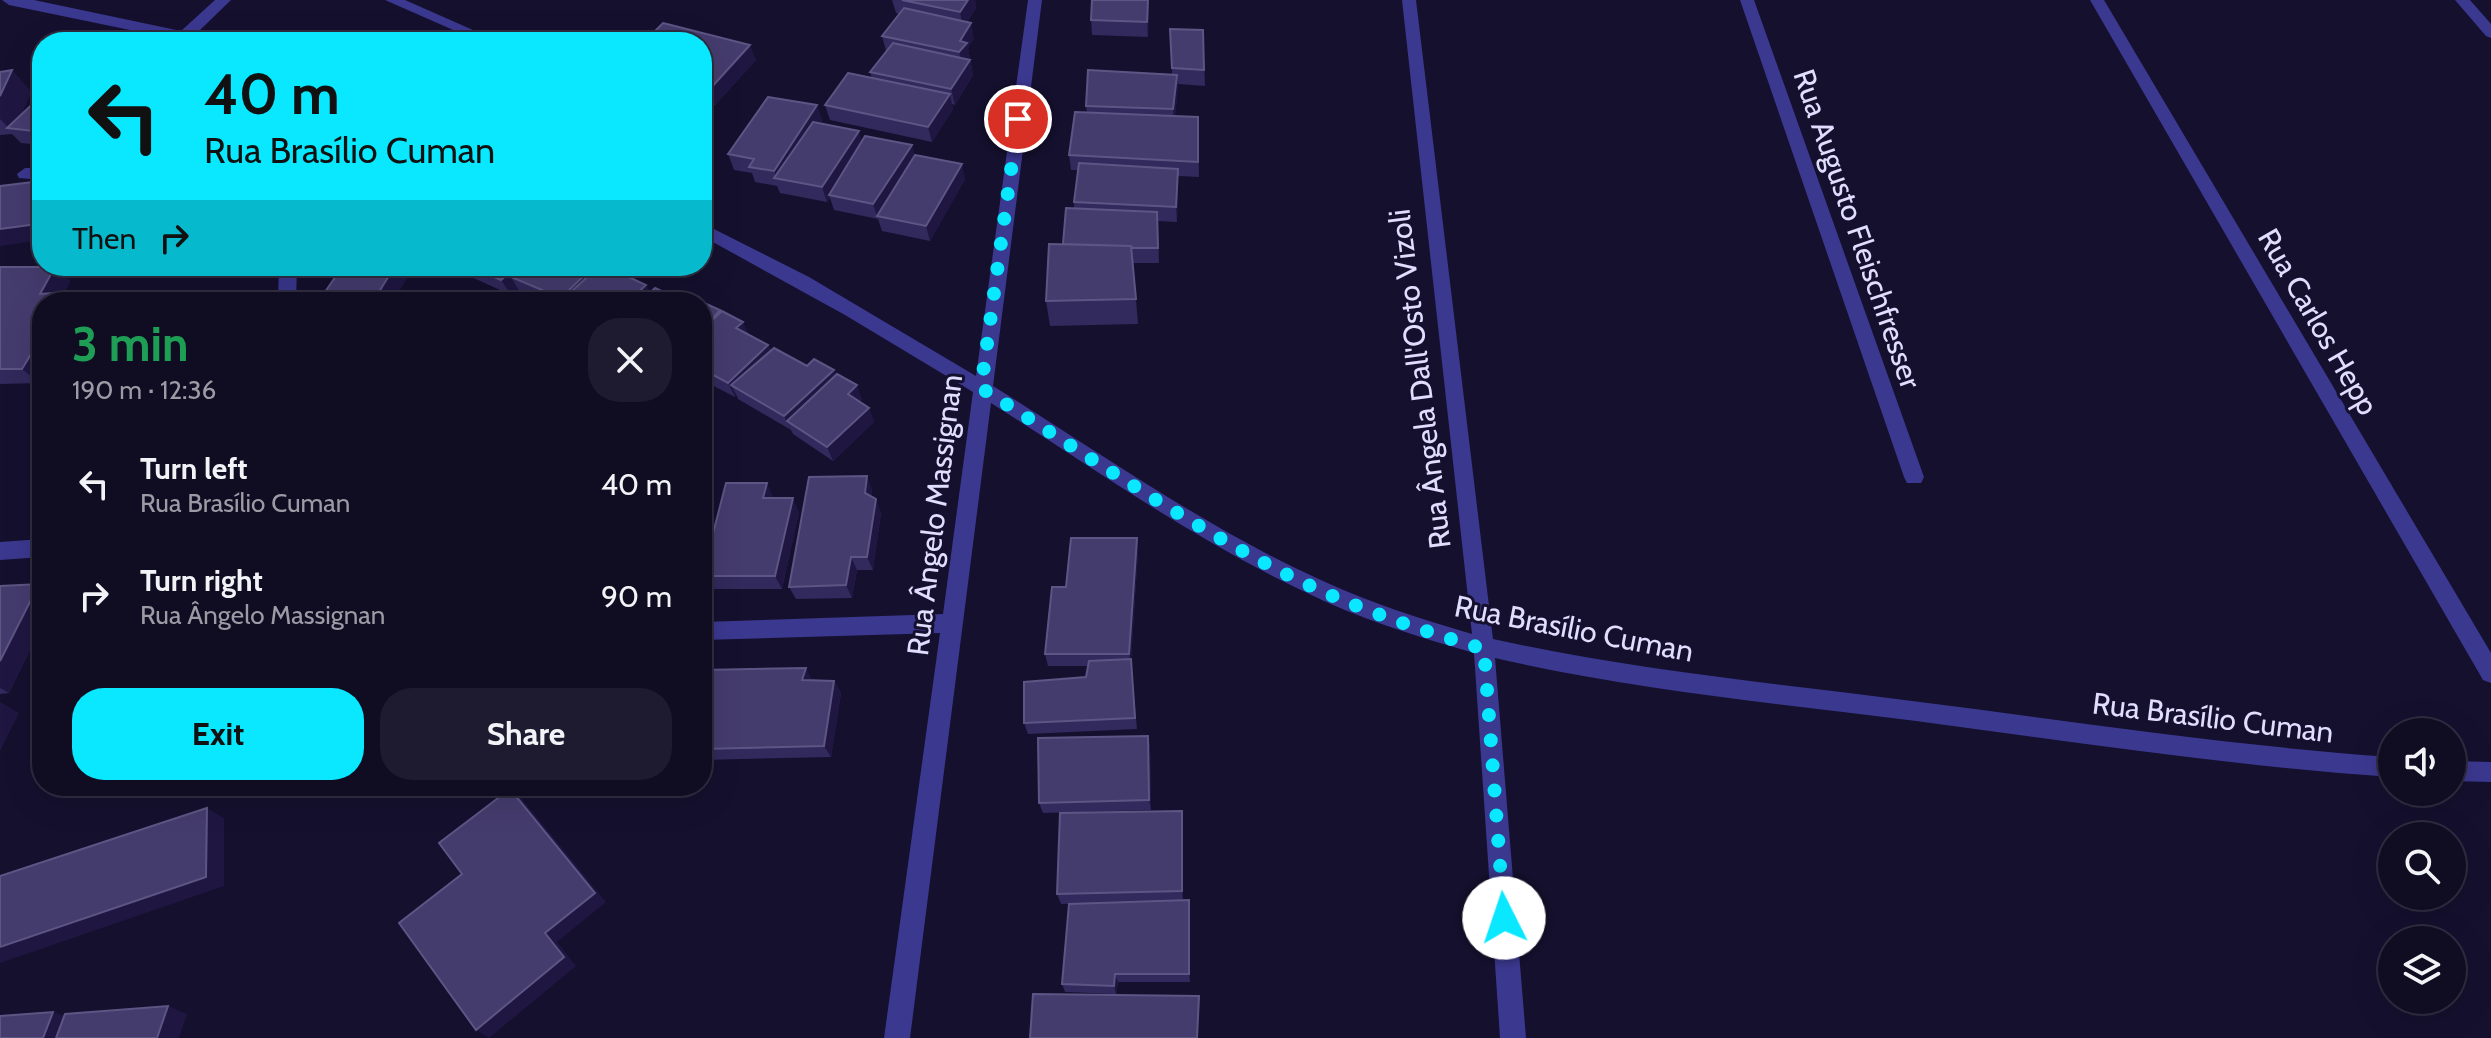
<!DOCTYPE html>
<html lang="en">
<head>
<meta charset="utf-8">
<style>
	:root { --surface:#100c22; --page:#1e1a2f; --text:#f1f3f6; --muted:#9c9ba5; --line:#302c40; --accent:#09e8ff }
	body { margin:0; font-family:Cabin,sans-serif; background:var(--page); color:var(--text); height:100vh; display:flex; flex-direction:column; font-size:30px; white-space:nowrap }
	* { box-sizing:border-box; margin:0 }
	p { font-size:26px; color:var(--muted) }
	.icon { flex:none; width:44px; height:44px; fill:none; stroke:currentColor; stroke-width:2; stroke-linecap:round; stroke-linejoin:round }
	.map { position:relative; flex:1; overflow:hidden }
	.panel { position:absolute; left:32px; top:292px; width:680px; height:504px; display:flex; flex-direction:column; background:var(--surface); border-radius:32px; box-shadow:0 8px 32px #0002,0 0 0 2px var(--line) }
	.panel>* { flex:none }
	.hud { position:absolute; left:32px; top:32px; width:680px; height:244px; border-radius:32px; box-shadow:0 8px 32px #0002,0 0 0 2px var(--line); background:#09e8ff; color:#111; overflow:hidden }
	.controls { position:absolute; left:2378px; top:718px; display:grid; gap:16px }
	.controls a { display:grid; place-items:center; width:88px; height:88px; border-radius:50%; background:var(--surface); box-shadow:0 8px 32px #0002,0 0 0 2px var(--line); font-size:40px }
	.pin { position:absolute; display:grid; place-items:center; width:68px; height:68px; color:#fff; margin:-34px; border:4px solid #fff; border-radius:50%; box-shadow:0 2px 8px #0007 }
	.me { position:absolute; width:88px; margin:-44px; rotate:356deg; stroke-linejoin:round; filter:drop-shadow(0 0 6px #0008) }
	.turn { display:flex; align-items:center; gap:28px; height:168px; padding:0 40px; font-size:36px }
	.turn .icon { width:104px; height:104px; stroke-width:2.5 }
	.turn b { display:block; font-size:56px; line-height:68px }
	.then { display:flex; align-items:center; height:76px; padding:0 40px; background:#0003; gap:16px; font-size:30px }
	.round { display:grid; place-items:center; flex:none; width:84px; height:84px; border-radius:32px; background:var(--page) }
	.head { display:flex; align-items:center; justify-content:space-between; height:136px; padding:0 40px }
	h1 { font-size:48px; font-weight:700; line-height:60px; color:#1e9e55 }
	.cta { display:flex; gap:16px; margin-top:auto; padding:16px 40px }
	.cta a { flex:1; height:92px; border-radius:32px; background:var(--accent); color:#111; font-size:32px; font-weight:700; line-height:92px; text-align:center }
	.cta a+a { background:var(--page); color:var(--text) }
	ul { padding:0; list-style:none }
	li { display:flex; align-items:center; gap:24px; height:112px; padding:0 40px }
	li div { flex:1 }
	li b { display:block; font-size:30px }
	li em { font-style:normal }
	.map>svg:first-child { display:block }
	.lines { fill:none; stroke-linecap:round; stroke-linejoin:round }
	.minor { fill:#3b3890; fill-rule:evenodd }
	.wall { fill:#32295c }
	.shaded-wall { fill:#1f1742 }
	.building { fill:#453c6e; stroke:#5d5584; stroke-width:2 }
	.route { stroke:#09e8ff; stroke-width:14; stroke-dasharray:0 25.2 }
	.labels { text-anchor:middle; stroke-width:6; stroke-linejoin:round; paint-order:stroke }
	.street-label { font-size:30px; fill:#e1ddff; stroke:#15102e }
</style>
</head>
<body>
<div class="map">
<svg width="2491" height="1038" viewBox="0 0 2491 1038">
	<rect width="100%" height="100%" fill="#15102e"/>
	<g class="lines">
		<path class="minor" d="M 2,0 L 34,0 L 181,31 L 215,0 L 231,0 L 196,34 L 216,42 L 188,42 L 9,5 Z
			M 385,0 L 405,0 L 473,30 L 465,35 L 460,33 Z
			M 1028,0 L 1042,0 L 993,386 C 1101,453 1207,529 1323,581 C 1371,603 1421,619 1472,634 L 1402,0 L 1416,0 L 1493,639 C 1632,670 1772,683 1912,701 C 2072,721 2231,746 2392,757 L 2392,777 C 2232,766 2074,742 1916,721 C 1775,703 1634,690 1495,658 L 1526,1038 L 1500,1038 L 1474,653 C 1415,636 1357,618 1303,591 C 1193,539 1093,468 991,403 L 910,1038 L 884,1038 L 940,633 L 702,640 L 702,622 L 943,614 L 973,392 L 845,315 L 702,236 L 702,223 L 809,277 L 976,376 Z
			M 1740,0 L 1754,0 L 1924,477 L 1921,483 L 1907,483 L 1904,477 Z
			M 2090,0 L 2104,0 L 2491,653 L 2491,683 L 2483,680 Z
			M 2455,0 L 2470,0 L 2491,24 L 2491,38 L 2486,36 Z
			M 25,168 L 42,168 L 42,180 L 19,178 L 17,174 Z
			M 279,266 L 297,266 L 296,302 L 278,302 Z
			M 42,539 L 42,557 L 0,560 L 0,542 Z
			M 2452,761 L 2491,762 L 2491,782 L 2452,781 Z"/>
	</g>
	<path class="wall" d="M 892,0 L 975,0 L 976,8 L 967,22 L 974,38 L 968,48 L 973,75 L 955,105 L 952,104 L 953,109 L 932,142 L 830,120 L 825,105 L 872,78 L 870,72 L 886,51 L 882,36 L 899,14 L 896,13 Z
		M 1149,0 L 1148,37 L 1092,35 L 1091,20 Z
		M 1170,29 L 1203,30 L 1205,86 L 1178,84 L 1175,116 L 1198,117 L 1199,177 L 1178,176 L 1177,222 L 1158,221 L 1159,263 L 1133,263 L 1138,324 L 1050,326 L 1046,301 L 1074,209 L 1074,202 L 1078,170 L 1071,170 L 1069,155 L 1087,113 L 1086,106 L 1172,74 Z
		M 702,42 L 756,60 L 715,105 L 702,101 Z
		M 12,70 L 31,92 L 21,115 L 42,95 L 42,145 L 21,143 L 12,134 L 0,135 L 0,72 Z
		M 817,105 L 822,121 L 820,123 L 862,141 L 914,156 L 965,179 L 930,241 L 882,231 L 878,219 L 834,210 L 830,198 L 827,202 L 780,193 L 777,186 L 755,182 L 752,173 L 734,170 L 728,154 Z
		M 447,266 L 629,266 L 636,280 L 646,285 L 650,292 L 685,302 L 544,302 L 520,292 L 518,289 L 511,295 Z
		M 0,267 L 55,267 L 70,281 L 64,293 L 42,302 L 42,377 L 39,383 L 0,384 Z
		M 702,302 L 721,312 L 749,334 L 768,345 L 771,350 L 807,366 L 834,370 L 836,375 L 862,399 L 859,402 L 869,408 L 874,422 L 833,461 L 793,434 L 791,430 L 738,399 L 737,396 L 735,397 L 702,380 Z
		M 872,489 L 871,497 L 881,513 L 873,570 L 857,570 L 852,598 L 796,599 L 789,587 Z
		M 773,497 L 773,498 L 799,512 L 782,589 L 710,589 L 703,578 L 702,583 L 702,520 L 707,520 L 713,532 Z
		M 1137,538 L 1138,551 L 1131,660 L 1137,729 L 1028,734 L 1024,723 L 1086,677 L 1088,666 L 1048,666 L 1045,654 L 1066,587 Z
		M 39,584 L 42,586 L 42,626 L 9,693 L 0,694 L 0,586 Z
		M 702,670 L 834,681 L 841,693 L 831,757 L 702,760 Z
		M 1148,736 L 1150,747 L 1151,810 L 1043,813 L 1039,803 Z
		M 1183,821 L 1183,900 L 1190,909 L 1190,982 L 1118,982 L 1116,994 L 1065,992 L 1062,984 L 1163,901 L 1061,904 L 1057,894 Z"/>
	<path class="shaded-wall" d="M 968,0 L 975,0 L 976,8 L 963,27 L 960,12 Z
		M 1148,0 L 1149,0 L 1148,37 L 1147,22 Z
		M 971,23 L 974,38 L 968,48 L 970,58 L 963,68 L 959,52 L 960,41 Z
		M 750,45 L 756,60 L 715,105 L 709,90 Z
		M 970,60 L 973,75 L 955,105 L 951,89 Z
		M 12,70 L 31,92 L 15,129 L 9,128 L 0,119 L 0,96 Z
		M 1177,75 L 1178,90 L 1174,124 L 1173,109 Z
		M 950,94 L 953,109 L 932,142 L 928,127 Z
		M 817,105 L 822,121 L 784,180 L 777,179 L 774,171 Z
		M 859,131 L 863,146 L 829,195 L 830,198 L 827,202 L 822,187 Z
		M 912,145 L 916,160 L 877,216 L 878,219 L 873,204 Z
		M 962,164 L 965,179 L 930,241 L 926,226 Z
		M 1178,169 L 1178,184 L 1177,222 L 1176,207 Z
		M 42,212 L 42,240 L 0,246 L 0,229 Z
		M 395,266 L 400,266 L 408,277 L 393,302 L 375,302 L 374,300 Z
		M 517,266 L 542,266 L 511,277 L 518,289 L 511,295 L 501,280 Z
		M 594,266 L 614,266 L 563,302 L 561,298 Z
		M 627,266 L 629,266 L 636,280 L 620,273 Z
		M 55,267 L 70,281 L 59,302 L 40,294 Z
		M 646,285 L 654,299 L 651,302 L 628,302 Z
		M 69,292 L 79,302 L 63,302 Z
		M 743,322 L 750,337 L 736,328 Z
		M 42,336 L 42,377 L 39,383 L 22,369 Z
		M 768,345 L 775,359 L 731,385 L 737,396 L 735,397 L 728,383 Z
		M 834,370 L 840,385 L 787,421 L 791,430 L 784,416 Z
		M 857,385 L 862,399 L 853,408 L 848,394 Z
		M 869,408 L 874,422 L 833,461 L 827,447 Z
		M 867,476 L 872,489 L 870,506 L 865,493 Z
		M 767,483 L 773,497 L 770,512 L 763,498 Z
		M 793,498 L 799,512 L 782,589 L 775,576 Z
		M 876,499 L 881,513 L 873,570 L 867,557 Z
		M 707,520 L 714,533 L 702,576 L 702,539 Z
		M 1137,538 L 1138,551 L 1131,660 L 1137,729 L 1129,654 Z
		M 851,557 L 857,570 L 852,598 L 846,585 Z
		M 39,584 L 42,586 L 42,626 L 9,693 L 0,688 L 0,661 Z
		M 806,668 L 812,680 L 809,692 L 802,680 Z
		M 834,681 L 841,693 L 831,757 L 824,746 Z
		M 0,702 L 19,713 L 0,751 Z
		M 1148,736 L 1150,747 L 1151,810 L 1149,800 Z
		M 510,789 L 522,799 L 606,902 L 557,942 L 576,966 L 489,1038 L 476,1030 L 545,933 Z
		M 207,808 L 224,818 L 224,886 L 0,963 L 0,947 Z
		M 1182,811 L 1183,821 L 1183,900 L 1182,891 Z
		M 1189,900 L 1190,909 L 1190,982 L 1189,974 Z
		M 1115,974 L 1118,982 L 1116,994 L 1114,986 Z
		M 168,1006 L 187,1014 L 179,1038 L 157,1038 Z
		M 53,1012 L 74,1019 L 67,1038 L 43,1038 Z"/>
	<path class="building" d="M 902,0 L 968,0 L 960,12 Z
		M 1092,0 L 1148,0 L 1147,22 L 1091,20 Z
		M 904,8 L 971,23 L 960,41 L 967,43 L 959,52 L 882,36 Z
		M 663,23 L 750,45 L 709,90 L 702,88 L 702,42 L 644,42 Z
		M 1170,29 L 1203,30 L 1204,70 L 1172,68 Z
		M 893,43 L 970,60 L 951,89 L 870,72 Z
		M 12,70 L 0,96 L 0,72 Z
		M 1088,70 L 1177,75 L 1173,109 L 1086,106 Z
		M 848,73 L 950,94 L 928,127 L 825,105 Z
		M 42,95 L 42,132 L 7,128 Z
		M 768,97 L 817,105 L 774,171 L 749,167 L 754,159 L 728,154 Z
		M 1075,112 L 1198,117 L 1198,162 L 1069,155 Z
		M 813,122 L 859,131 L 822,187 L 774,178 Z
		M 865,136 L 912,145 L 873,204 L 829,195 Z
		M 915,155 L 962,164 L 926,226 L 877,216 Z
		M 1079,163 L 1178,169 L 1176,207 L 1074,202 Z
		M 42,181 L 42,212 L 37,224 L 0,229 L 0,186 Z
		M 1066,208 L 1157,212 L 1158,248 L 1132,248 L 1131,246 L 1063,244 Z
		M 1049,244 L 1131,246 L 1136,299 L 1046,301 Z
		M 343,266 L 395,266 L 374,300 L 387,302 L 318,302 Z
		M 469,266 L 517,266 L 501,280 Z
		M 523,266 L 594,266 L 561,298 L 511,277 Z
		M 599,266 L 627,266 L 620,273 L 646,285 L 628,302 L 560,302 Z
		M 0,267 L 55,267 L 40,294 L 69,292 L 63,302 L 42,302 L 42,336 L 22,369 L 0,369 Z
		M 655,288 L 685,302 L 640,302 Z
		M 702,302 L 720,310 L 706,326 L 722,311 L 743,322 L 736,328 L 768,345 L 728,383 L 702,369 Z
		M 774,348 L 807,366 L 814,359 L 834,370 L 784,416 L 731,385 Z
		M 837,374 L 857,385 L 848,394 L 869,408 L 827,447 L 787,421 Z
		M 867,476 L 865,493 L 876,499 L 867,557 L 851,557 L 846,585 L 789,587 L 809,477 Z
		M 726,483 L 767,483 L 763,498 L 793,498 L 775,576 L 702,576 Z
		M 702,520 L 707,520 L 702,539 Z
		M 1071,538 L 1137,538 L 1129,654 L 1045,654 L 1052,587 L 1066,587 Z
		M 39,584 L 0,661 L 0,586 Z
		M 1131,659 L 1135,718 L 1024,723 L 1024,682 L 1086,677 L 1089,661 Z
		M 806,668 L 802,680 L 834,681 L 824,746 L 702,749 L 702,670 Z
		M 1148,736 L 1149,800 L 1039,803 L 1038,738 Z
		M 510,789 L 595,893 L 545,933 L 564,957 L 476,1030 L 399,923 L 462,874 L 439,843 Z
		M 207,808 L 206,877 L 0,947 L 0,876 Z
		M 1182,811 L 1182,891 L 1057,894 L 1060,813 Z
		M 1189,900 L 1189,974 L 1115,974 L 1114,986 L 1062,984 L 1069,904 Z
		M 1033,994 L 1199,996 L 1197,1038 L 1030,1038 Z
		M 168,1006 L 157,1038 L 56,1038 L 65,1014 Z
		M 53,1012 L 43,1038 L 0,1038 L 0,1016 Z"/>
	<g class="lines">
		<path class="route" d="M 1018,119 L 981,388 C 1079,450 1176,517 1278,570 C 1343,604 1413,628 1484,649 L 1504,918"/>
	</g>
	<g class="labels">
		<g class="street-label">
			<text transform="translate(1857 229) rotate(71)" y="10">Rua Augusto Fleischfresser</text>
			<text transform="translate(2318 322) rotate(60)" y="10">Rua Carlos Hepp</text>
			<text transform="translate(1420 379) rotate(-97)" y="10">Rua Ângela Dall'Osto Vizoli</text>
			<text transform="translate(935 515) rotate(-83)" y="10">Rua Ângelo Massignan</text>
			<text transform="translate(1574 629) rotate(11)" y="10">Rua Brasílio Cuman</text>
			<text transform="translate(2213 718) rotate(7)" y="10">Rua Brasílio Cuman</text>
		</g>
	</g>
</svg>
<div class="controls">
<a><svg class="icon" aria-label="sound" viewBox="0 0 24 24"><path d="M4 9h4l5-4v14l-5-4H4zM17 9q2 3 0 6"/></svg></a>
<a><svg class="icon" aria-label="search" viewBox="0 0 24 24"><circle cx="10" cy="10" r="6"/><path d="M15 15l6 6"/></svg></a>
<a><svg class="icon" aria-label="layers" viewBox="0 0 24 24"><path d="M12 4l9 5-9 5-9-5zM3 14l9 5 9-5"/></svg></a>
</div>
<div class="pin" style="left:1018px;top:119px;background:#d93025"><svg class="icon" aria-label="arrive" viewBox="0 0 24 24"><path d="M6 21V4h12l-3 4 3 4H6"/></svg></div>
<svg class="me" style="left:1504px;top:918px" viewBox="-20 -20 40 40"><circle r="19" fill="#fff"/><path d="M0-13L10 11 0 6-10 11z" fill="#09e8ff"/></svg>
<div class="hud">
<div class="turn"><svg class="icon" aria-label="left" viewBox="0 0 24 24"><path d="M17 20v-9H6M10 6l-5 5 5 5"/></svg><div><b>40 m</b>Rua Brasílio Cuman</div></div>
<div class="then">Then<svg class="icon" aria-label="right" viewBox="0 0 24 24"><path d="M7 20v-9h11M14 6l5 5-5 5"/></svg></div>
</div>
<section class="panel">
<div class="head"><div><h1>3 min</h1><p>190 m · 12:36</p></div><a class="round"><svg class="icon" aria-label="close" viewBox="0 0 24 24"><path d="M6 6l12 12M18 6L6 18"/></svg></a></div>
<ul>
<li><svg class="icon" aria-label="left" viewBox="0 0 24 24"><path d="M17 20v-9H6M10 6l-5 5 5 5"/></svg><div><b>Turn left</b><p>Rua Brasílio Cuman</p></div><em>40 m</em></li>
<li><svg class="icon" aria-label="right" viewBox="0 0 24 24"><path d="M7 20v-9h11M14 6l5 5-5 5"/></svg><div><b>Turn right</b><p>Rua Ângelo Massignan</p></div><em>90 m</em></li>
</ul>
<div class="cta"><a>Exit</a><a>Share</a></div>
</section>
</div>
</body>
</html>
